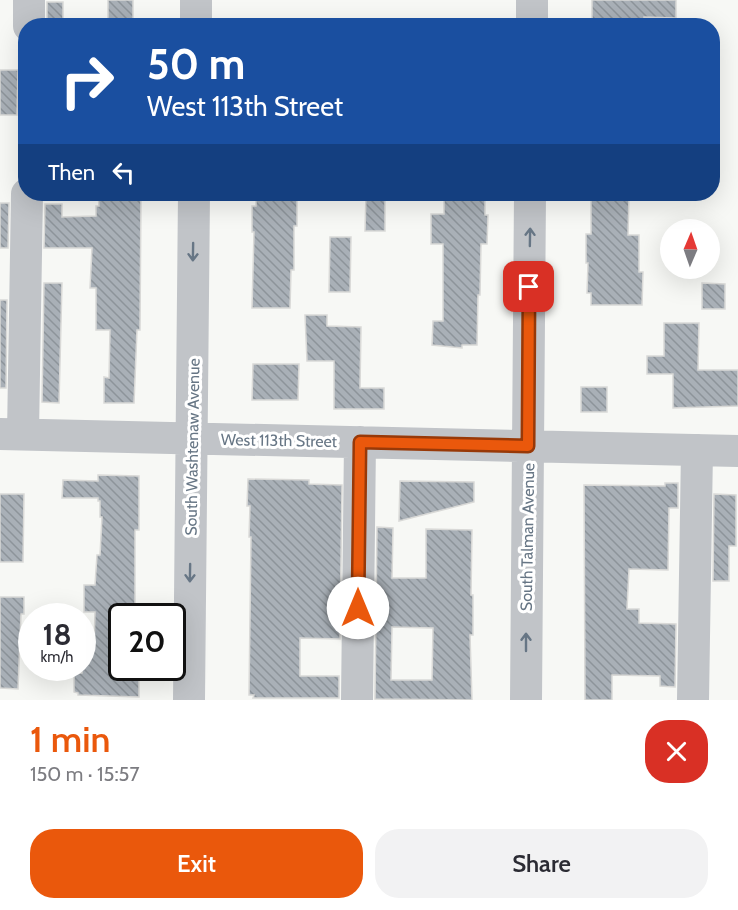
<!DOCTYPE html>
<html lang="en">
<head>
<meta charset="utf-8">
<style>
	:root { --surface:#fff; --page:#f2f2f3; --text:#2b2b33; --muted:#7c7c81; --accent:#ea580c }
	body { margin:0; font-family:Cabin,sans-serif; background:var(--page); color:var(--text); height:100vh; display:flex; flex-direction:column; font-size:22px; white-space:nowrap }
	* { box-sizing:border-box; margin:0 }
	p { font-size:20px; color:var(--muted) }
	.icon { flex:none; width:33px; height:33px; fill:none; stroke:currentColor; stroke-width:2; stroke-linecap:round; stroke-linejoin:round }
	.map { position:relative; height:700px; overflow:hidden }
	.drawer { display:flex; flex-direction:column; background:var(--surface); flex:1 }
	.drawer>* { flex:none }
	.banner { position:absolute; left:18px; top:18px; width:702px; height:183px; border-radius:24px; box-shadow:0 6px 24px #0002; background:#1a4fa0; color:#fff; overflow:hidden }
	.needle { width:39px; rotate:2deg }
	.controls { position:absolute; left:660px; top:219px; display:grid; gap:12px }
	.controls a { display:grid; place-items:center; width:60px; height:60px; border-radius:50%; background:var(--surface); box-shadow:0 6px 24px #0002; font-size:30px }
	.speed { position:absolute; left:18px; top:603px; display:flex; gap:12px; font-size:30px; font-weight:700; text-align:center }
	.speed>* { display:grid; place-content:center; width:78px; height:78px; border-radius:50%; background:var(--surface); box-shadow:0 6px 24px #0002; line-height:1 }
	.speed small { font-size:15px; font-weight:400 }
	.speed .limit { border:3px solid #111; border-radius:9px; background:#fff; color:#111 }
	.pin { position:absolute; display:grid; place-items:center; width:51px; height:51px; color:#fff; margin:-26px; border-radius:12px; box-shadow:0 3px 9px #0006 }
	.me { position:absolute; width:66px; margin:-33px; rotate:0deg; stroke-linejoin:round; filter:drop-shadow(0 0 4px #0008) }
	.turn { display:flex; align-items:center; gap:21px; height:126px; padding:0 30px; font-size:27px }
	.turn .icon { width:78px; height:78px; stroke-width:2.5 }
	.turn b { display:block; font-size:42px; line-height:51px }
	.then { display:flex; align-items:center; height:57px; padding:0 30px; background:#0003; gap:12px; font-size:22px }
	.round { display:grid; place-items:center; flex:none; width:63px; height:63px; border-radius:24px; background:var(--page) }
	.overview { display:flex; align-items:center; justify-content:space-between; height:102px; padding:0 30px }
	h1 { font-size:36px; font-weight:600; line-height:45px; color:var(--accent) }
	.button { display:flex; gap:12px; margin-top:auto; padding:12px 30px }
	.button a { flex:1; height:69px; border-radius:24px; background:var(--accent); color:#fff; font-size:24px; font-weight:600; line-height:69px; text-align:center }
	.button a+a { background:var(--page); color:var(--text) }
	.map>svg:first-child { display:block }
	.building { fill:url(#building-back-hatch); stroke:#d9d9d7; stroke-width:1.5; fill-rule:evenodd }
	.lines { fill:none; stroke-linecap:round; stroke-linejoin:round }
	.minor { stroke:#c1c4c8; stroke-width:32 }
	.oneway { stroke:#677685 }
	.route-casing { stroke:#983908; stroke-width:15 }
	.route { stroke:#ea580c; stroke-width:10 }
	.labels { text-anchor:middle; stroke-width:6; stroke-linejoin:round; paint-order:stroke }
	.street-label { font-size:16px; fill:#677685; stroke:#fff }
</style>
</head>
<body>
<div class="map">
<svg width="738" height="700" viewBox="0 0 738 700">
	<defs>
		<pattern id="building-back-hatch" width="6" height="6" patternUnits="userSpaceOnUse" patternTransform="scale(1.5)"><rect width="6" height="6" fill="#a9b0b7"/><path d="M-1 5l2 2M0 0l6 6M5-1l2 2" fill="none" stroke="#8d949a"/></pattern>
	</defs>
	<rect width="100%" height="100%" fill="#f7f8f5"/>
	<path class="building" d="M 108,0 L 133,0 L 133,26 L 108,26 Z
		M 592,0 L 676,0 L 676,18 L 644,17 L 644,26 L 592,26 Z
		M 47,2 L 63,2 L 63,20 L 47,20 Z
		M 0,70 L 18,70 L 17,115 L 0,115 Z
		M 98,194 L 141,194 L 140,330 L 137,330 L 134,403 L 104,403 L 104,377 L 109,378 L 110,330 L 96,330 L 96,288 L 90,288 L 92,248 L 44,248 L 45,204 L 62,204 L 62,217 L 96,216 L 96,206 L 99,206 Z
		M 256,194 L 293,194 L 293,199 L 297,199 L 297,226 L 294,226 L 294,270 L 291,270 L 290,308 L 252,308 L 254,232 L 252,232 L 252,206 L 256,206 Z
		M 366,194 L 385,194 L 385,231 L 365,231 Z
		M 444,194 L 485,194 L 485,215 L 488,215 L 487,244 L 481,244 L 480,295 L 478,295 L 477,345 L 462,345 L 462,348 L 432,345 L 433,321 L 443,321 L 443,244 L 431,244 L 431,214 L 444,214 Z
		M 591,194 L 629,194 L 628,235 L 639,235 L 639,272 L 643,272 L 642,305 L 591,305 L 591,293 L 587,293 L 588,263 L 586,263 L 586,234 L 591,234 Z
		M 0,203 L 9,203 L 8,248 L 0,248 Z
		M 330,237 L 351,237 L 350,292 L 329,292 Z
		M 44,283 L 62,283 L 59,403 L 42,402 Z
		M 702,283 L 725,284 L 725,309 L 702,309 Z
		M 0,300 L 7,300 L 6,388 L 0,388 Z
		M 305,315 L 327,315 L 327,326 L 361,327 L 360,388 L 384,388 L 384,409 L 334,409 L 334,361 L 307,361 Z
		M 664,323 L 699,323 L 698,370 L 738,370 L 738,406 L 673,408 L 673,374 L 647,374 L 647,356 L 664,356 Z
		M 253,364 L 299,364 L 298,400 L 252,400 Z
		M 581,387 L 607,387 L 607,412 L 581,412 Z
		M 98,475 L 139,476 L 139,530 L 135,530 L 135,612 L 122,612 L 122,671 L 139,671 L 139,697 L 78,695 L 78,693 L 74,692 L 74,673 L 82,673 L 82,650 L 94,650 L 95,612 L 84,612 L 84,585 L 95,585 L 97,555 L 100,555 L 102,517 L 100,517 L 100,501 L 98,501 L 98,498 L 62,498 L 63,480 L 98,481 Z
		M 248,479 L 309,480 L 309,484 L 342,485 L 340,639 L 300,638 L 300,676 L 339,676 L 339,698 L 253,698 L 254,695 L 249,695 L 251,537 L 249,537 L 250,506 L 247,506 Z
		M 400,481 L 474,482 L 474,502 L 399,521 Z
		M 665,483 L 678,483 L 678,508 L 669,508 L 668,570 L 629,569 L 627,609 L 639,609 L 639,623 L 676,624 L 675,687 L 660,686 L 660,676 L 612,675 L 612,700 L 585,700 L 584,485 L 665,486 Z
		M 0,494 L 24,494 L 23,562 L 0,562 Z
		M 714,494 L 736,495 L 736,546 L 729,546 L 729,581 L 713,581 Z
		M 377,527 L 393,528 L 392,578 L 426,578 L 426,529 L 472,530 L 471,595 L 473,595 L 473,635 L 470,635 L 472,700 L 375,699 ZM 392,627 L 433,628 L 432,680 L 391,680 Z
		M 0,597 L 24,597 L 24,614 L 21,614 L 18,689 L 0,688 Z"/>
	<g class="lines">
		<path class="minor" d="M 29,26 L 29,0
			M 196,26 L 196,0
			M 532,26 L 532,0
			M 0,434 L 738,451
			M 23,434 L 27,194
			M 189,700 L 194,194
			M 357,700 L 360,442
			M 526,700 L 530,194
			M 693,700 L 697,450"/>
	</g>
	<defs><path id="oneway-shaft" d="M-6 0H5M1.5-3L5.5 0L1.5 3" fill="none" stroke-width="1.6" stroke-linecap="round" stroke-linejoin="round" transform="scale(1.5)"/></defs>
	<g class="oneway">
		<use href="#oneway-shaft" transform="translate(530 237) rotate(-89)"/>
		<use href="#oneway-shaft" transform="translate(193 252) rotate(91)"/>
		<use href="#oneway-shaft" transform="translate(190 573) rotate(91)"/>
		<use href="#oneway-shaft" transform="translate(526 642) rotate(-90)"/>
	</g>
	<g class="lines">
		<defs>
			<path id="route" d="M 358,608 L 360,442 L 528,446 L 529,287"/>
		</defs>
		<use href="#route" class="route-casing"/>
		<use href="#route" class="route"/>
	</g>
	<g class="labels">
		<g class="street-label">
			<text transform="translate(279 440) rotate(1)" y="6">West 113th Street</text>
			<text transform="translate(192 447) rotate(-89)" y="6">South Washtenaw Avenue</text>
			<text transform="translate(527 537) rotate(-89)" y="6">South Talman Avenue</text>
		</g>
	</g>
</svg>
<div class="controls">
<a><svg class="needle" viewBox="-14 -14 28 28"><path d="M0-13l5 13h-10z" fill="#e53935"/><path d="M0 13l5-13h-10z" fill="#7c7c81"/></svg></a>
</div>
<div class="speed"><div>18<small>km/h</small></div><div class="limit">20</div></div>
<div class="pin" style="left:529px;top:287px;background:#d93025"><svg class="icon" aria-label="arrive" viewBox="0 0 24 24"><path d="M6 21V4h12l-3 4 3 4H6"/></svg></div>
<svg class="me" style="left:358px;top:608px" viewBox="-20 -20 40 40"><circle r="19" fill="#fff"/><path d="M0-13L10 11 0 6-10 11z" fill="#ea580c"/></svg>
<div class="banner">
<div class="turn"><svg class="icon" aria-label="right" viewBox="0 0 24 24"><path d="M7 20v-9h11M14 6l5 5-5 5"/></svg><div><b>50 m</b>West 113th Street</div></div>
<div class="then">Then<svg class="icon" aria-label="left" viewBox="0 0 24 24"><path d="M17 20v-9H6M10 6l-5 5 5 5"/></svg></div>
</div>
</div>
<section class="drawer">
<div class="overview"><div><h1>1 min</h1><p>150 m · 15:57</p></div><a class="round" style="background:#d93025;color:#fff"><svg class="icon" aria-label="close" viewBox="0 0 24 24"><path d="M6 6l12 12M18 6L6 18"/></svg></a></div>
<div class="button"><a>Exit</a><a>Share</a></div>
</section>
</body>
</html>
